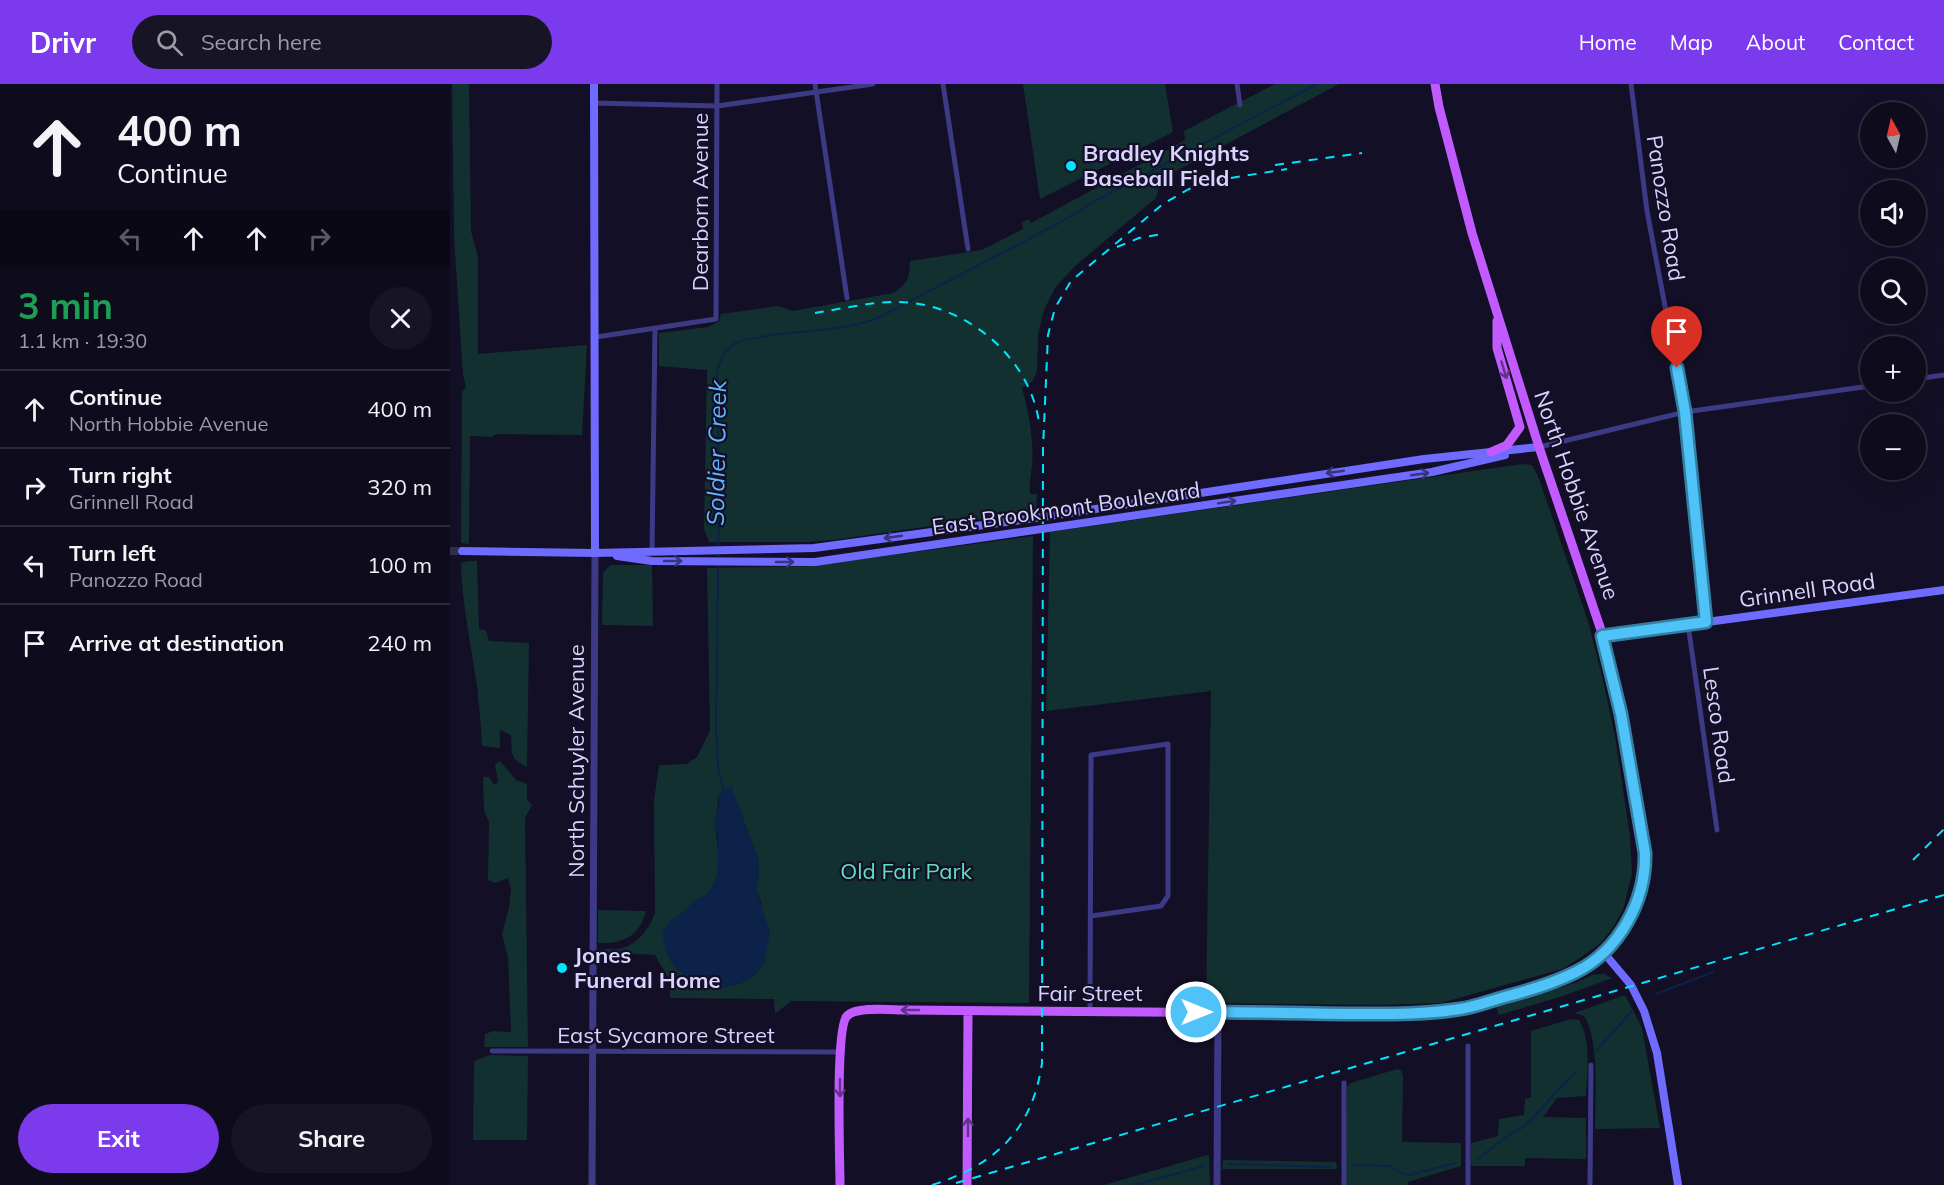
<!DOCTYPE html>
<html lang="en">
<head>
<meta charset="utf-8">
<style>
	:root { --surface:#0e0b1c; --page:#171425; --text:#f1f3f6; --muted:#9b9ba3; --line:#2e2b3b; --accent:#7c3aed }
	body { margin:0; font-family:Mulish,sans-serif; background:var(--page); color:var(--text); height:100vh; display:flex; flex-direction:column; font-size:22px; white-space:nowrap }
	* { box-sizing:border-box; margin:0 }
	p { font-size:20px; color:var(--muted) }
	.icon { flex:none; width:33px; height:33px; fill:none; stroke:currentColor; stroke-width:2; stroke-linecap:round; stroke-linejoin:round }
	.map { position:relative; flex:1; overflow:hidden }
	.sheet { display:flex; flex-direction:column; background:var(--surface); width:450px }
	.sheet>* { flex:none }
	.guide { background:#0e0b1c; color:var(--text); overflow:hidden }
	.needle { width:39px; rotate:352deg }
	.controls { position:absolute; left:1410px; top:18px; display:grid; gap:12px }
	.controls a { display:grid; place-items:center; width:66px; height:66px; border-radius:50%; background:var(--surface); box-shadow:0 6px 24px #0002,0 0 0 2px var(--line); font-size:30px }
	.pin { position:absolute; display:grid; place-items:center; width:51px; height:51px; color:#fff; margin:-62px -26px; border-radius:50% 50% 50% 0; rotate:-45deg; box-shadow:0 0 6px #0007 }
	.pin .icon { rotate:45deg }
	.me { position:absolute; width:66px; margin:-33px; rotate:90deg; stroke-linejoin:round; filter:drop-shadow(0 0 4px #0008) }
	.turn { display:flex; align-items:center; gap:21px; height:126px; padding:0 18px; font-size:27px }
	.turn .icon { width:78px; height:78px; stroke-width:2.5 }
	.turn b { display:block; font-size:42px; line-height:51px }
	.lanes { display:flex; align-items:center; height:57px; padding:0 18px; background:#0003; justify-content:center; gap:30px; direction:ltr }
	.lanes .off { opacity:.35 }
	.round { display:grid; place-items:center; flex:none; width:63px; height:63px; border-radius:32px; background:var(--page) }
	.summary { display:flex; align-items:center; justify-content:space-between; height:102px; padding:0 18px }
	h1 { font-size:36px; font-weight:700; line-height:45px; color:#1e9e55 }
	.button { display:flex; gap:12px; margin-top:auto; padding:12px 18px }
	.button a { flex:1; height:69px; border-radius:36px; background:var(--accent); color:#fff; font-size:24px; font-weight:700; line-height:69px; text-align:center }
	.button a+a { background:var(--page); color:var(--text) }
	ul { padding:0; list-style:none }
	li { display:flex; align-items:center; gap:18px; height:78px; padding:0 18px; border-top:2px solid var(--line) }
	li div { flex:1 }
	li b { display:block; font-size:22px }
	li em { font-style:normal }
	header { display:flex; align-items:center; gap:36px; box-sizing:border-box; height:84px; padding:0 30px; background:var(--accent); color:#fff }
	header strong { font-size:28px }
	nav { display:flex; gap:33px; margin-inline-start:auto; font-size:21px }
	.search { width:420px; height:54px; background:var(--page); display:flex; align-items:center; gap:15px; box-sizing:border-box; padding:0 21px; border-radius:33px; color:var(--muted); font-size:22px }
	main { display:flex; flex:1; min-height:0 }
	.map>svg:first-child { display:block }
	.green { fill:#12302f; fill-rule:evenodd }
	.water { fill:#0c2248 }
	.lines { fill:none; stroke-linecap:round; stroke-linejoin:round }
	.stream { stroke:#0c2248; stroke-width:2 }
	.secondary-tunnel { stroke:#312d47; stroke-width:8; stroke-dasharray:8 4; stroke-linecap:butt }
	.minor { stroke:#3d3a85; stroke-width:5 }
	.tertiary { stroke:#3d3a85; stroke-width:7 }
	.secondary { stroke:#6f6bff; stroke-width:8 }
	.primary { stroke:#c25bff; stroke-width:9 }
	.rail { stroke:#00e5ff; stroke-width:2; stroke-dasharray:9 8; stroke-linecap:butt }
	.oneway { stroke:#623188 }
	.oneway2 { stroke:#38347d }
	.route-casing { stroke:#337fa1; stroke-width:15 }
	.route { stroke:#4fc3f7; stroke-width:10 }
	.poi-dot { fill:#00e5ff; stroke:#130f26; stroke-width:2 }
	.labels { text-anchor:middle; stroke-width:4.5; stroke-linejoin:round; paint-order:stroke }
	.poi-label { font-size:22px; font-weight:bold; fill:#d9d4ff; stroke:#130f26; text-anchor:start }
	.street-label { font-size:22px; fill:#d9d4ff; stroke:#130f26 }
	.park-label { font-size:22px; fill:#5fe0c0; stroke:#130f26 }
	.water-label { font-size:24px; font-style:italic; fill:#62b6ff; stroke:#130f26 }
</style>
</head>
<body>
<header>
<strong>Drivr</strong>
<div class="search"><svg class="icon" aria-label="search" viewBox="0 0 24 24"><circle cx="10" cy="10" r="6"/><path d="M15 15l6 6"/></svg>Search here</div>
<nav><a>Home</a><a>Map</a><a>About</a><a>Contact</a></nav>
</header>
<main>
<section class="sheet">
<div class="guide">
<div class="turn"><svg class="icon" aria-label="ahead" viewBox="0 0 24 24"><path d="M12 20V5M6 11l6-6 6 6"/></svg><div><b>400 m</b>Continue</div></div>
<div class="lanes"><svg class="icon off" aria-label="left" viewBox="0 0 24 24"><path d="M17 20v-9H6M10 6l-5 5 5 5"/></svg><svg class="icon" aria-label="ahead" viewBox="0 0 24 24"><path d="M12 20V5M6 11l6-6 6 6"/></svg><svg class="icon" aria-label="ahead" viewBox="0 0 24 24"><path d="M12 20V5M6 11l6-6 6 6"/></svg><svg class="icon off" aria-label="right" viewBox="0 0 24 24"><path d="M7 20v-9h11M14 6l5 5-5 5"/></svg></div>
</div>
<div class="summary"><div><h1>3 min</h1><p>1.1 km · 19:30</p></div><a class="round"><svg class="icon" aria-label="close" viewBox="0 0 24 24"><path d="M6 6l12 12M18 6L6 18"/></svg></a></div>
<ul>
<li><svg class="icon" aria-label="ahead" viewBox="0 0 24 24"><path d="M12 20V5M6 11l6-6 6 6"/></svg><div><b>Continue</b><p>North Hobbie Avenue</p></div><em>400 m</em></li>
<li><svg class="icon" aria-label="right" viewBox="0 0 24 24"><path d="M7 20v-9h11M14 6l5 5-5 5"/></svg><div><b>Turn right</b><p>Grinnell Road</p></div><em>320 m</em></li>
<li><svg class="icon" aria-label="left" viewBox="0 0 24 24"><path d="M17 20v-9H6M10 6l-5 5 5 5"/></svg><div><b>Turn left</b><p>Panozzo Road</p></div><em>100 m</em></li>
<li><svg class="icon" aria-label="arrive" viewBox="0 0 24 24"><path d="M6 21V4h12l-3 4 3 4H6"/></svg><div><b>Arrive at destination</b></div><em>240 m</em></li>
</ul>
<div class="button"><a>Exit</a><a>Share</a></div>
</section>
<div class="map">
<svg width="1494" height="1101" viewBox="0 0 1494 1101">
	<rect width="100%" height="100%" fill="#130f26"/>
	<path class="green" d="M 2,0 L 19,0 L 21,147 L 28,173 L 28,270 L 137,261 L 132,351 L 46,350 L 42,353 L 20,352 L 19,460 L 11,459 L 12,308 L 16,303 L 13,291 L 4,153 Z
		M 573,0 L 715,0 L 723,48 L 590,115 Z
		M 825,0 L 889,0 L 711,95 L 706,114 L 625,182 L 605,204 L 594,226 L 588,251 L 587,287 L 583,297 L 572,304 C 579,329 584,355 582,381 C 581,392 579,399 580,410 L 587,410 L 586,427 L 391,455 L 360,458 L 259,458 L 254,445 L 257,286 L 209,282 L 209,249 L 258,243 L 269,237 L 271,230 L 328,222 L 343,227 L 443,209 C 459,199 459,194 460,177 L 532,166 L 573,145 L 572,138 L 579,135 L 581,139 L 735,56 L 734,47 Z
		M 1072,380 L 1082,381 L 1088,392 L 1138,537 L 1153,596 L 1165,652 L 1180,752 L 1182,789 L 1174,823 L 1164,842 L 1151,859 L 1130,874 L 1112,885 L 991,919 L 928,921 L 756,919 L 761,607 L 596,627 L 600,448 Z
		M 583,452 L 579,919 L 341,917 L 325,930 L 324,915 L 220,914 L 220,897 L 205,871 L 149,868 L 150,866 C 157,864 166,866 173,864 C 190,858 199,844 205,829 L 204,716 L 209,681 L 237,680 L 247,673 L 260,647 L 257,484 L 362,482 ZM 281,703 L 308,774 L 309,791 L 306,805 L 311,818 L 316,864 L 314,879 L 289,900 L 262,905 L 244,905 L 220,838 C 229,832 235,827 242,820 C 246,816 254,814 258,810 C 274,792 268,764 265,743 C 264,735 269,724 268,711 Z
		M 18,477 L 27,477 L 29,545 L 36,546 L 39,557 L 79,559 L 77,683 C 59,675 62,668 61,651 L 50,646 L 50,664 L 32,662 C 31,642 29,622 27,602 C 21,561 12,520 11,479 Z
		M 160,481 L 202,481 L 203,542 L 152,541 L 153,489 Z
		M 50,677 L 66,696 L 77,700 L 77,716 L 82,721 L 75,734 L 78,963 L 34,963 L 35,950 L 43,947 L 61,948 L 58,874 L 52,850 L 59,824 L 61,805 L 58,794 L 45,799 L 38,796 L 39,738 L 34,727 L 33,693 L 39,693 L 44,701 L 48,698 L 45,680 Z
		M 148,826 L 196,827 C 190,852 173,860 148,859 Z
		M 1154,890 L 1162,894 L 1113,912 L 1049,931 L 1046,922 L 1125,899 L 1142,891 Z
		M 1175,911 L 1192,944 L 1210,1044 L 1145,1045 C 1145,1017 1150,955 1134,932 L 1124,929 Z
		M 1121,935 L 1129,936 C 1142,957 1137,989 1136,1012 L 1107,1014 L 1093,1033 L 1136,1034 L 1136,1075 L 1075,1074 L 1075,1082 L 1021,1082 L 1021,1059 L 1048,1052 L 1049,1035 L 1074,1031 L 1075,1015 L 1081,1013 L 1081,947 Z
		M 40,971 L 78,972 L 77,1056 L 23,1056 L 24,977 Z
		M 947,985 L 951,986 L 953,992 L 952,1058 L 1011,1059 L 1011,1082 L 958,1098 L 958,1101 L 896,1101 L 897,1003 L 901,999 Z
		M 759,1071 L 760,1101 L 654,1101 L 754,1072 Z
		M 773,1076 L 886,1078 L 887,1085 L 772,1085 Z"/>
	<path class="water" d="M 281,702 L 308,774 L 309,791 L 306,805 L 320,849 L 314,879 L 306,890 L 290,900 L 262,905 L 243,905 C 237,888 228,890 221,878 C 216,869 214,858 212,848 L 220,837 L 233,829 L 243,818 L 257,810 L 267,792 L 268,754 L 264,740 L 269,720 L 268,711 Z"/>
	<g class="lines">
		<path class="stream" d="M 274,710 L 268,683 L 266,643 L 269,420 L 267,287 C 271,275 275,264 288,258 C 297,255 307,254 316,252 C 353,246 391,247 426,235 L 609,139 L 647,116 L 867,0
			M 1206,910 L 1263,888
			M 1146,967 L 1181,928
			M 1028,1075 L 1053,1055 L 1076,1041 L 1125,988
			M 778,1080 L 880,1083
			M 903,1081 L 940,1082 L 953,1090 L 960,1091 L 1005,1079
			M 685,1101 L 754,1082"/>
		<path class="secondary-tunnel" d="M 0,467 L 12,467"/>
		<path class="minor" d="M 365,0 L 397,214
			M 493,0 L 518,165
			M 787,0 L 790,21
			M 1181,0 L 1197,127 L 1235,328 L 1256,538
			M 144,19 L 267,22 L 423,0
			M 146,253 L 266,235 L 267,0
			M 1466,295 L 1494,291
			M 1089,363 L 1235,328 L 1420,302
			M 202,468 L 205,244
			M 1238,540 L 1267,746
			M 640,929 L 641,671 L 718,660 L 718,812 L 711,822 L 641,832
			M 42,967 L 390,968
			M 894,1101 L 894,999
			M 1018,1101 L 1018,962
			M 1140,1101 L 1141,981"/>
		<path class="tertiary" d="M 142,1101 L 145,469
			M 767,1101 L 768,928"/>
		<path class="secondary" d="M 144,0 L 145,469
			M 12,467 L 145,469 L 364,464 L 593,433 L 974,375 L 1089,363
			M 167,472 L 202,477 L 365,478 L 982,388 L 1055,371
			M 1153,552 L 1494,506
			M 1154,869 L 1181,901 L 1194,927 L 1207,969 L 1228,1101"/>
		<path class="primary" d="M 1041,368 L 1057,361 L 1070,343 L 1047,264 L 1047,237
			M 390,1101 C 390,1077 385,944 397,932 C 406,922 442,926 455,926 L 953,930 C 971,929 990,928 1008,926 C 1025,923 1043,916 1061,911 C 1084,905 1109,899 1129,886 C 1171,861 1196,817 1195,769 L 1171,630 L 1153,552 L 1089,363 L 1022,149 L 989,23 L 985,0
			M 517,1101 L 518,927"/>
		<path class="rail" d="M 825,81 L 912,69
			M 667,163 L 689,154 L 712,150
			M 365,229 C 391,225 419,218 447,218 C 513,218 579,271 589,338
			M 1463,776 L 1494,745
			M 506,1099 L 1494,811
			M 482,1101 C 545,1081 582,1047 592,979 L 593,364 L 598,251 L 605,224 L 621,197 L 713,120 L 739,105 L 756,98 L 837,85"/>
	</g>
	<defs><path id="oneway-shaft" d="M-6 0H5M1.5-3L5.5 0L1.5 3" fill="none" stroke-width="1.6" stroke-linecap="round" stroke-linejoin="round" transform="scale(1.5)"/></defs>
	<g class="oneway">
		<use href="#oneway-shaft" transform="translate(1054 286) rotate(73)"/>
		<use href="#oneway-shaft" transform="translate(460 926) rotate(-180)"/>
		<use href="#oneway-shaft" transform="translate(390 1004) rotate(90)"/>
		<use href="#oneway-shaft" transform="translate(518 1043) rotate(-90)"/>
	</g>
	<g class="oneway2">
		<use href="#oneway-shaft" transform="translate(885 388) rotate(172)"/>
		<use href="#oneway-shaft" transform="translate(970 390) rotate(-8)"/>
		<use href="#oneway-shaft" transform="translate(777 418) rotate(-9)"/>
		<use href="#oneway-shaft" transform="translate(443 453) rotate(172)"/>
		<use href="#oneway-shaft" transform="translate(223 477)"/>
		<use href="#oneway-shaft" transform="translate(335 478)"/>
	</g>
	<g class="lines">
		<defs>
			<path id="route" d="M 746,928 C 796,928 846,929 896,930 C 934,930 972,931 1010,925 C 1026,923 1042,916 1058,912 C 1081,906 1104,899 1126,888 C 1170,866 1196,816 1195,769 L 1171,630 L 1152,552 L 1256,538 L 1235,328 L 1227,284"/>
		</defs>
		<use href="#route" class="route-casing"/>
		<use href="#route" class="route"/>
	</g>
	<g class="poi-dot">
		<circle cx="621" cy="82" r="6"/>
		<circle cx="112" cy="884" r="6"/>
	</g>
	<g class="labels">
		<g class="poi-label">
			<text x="633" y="77">Bradley Knights<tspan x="633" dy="25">Baseball Field</tspan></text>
			<text x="124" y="879">Jones<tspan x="124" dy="25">Funeral Home</tspan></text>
		</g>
		<g class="street-label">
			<text transform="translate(250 118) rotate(-90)" y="8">Dearborn Avenue</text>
			<text transform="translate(1216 124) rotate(81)" y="8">Panozzo Road</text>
			<text transform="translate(1127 411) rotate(71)" y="8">North Hobbie Avenue</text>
			<text transform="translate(616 424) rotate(-8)" y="8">East Brookmont Boulevard</text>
			<text transform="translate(1357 506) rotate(-8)" y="8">Grinnell Road</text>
			<text transform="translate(1269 641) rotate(82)" y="8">Lesco Road</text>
			<text transform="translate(126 677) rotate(-90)" y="8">North Schuyler Avenue</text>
			<text x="640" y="917">Fair Street</text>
			<text x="216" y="959">East Sycamore Street</text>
		</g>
		<g class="park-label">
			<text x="456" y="795">Old Fair Park</text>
		</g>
		<g class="water-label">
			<text transform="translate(267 369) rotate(-89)" y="8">Soldier Creek</text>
		</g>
	</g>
</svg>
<div class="controls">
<a><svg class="needle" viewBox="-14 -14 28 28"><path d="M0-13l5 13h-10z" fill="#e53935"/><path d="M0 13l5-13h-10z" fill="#9b9ba3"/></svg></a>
<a><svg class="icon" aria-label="sound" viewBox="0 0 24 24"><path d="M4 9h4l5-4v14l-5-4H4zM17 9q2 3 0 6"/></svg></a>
<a><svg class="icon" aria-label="search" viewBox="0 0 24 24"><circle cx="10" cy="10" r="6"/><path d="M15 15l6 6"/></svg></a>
<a>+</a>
<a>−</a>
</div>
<div class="pin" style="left:1227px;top:284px;background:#d93025"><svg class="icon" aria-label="arrive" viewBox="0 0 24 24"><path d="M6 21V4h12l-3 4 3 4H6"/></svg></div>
<svg class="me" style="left:746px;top:928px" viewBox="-20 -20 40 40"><circle r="17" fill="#4fc3f7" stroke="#fff" stroke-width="3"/><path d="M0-11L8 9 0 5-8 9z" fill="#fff"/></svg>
</div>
</main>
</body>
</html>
